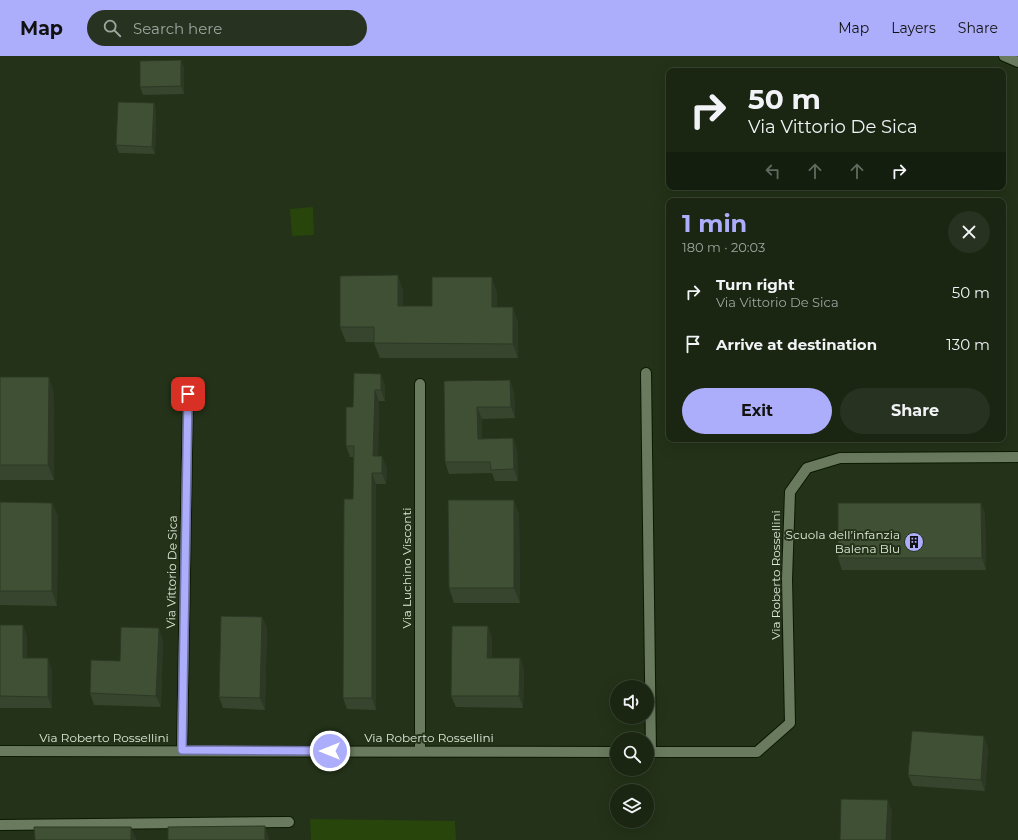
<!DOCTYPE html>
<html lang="en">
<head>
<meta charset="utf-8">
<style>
	:root { --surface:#1a2612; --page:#273220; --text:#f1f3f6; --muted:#9fa59f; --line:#384332; --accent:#adaefb }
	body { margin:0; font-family:Montserrat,sans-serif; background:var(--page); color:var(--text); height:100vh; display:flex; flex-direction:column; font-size:15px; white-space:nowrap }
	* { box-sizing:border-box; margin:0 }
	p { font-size:13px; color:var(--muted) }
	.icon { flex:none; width:22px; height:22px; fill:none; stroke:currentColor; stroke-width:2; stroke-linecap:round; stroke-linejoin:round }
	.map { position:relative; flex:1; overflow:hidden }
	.details { position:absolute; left:666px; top:142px; width:340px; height:244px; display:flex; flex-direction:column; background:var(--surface); border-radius:8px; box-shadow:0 4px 16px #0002,0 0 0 1px var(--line) }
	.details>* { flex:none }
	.guide { position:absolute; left:666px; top:12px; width:340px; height:122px; border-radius:8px; box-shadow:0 4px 16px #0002,0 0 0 1px var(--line); background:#1a2612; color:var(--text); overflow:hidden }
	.buttons { position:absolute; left:610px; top:624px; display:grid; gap:8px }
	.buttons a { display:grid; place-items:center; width:44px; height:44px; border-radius:50%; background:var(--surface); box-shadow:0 4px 16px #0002,0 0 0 1px var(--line); font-size:20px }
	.pin { position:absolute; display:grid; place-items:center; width:34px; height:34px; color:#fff; margin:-17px; border-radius:8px; box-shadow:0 2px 6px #0006 }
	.me { position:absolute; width:44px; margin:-22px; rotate:270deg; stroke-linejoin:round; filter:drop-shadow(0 0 3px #0008) }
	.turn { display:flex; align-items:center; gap:14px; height:84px; padding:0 16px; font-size:18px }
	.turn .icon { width:52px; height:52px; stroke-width:2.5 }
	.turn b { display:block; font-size:28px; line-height:34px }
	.lanes { display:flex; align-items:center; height:38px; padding:0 16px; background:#0003; justify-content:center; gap:20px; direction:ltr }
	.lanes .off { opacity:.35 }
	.round { display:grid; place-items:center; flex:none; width:42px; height:42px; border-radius:21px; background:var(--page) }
	.summary { display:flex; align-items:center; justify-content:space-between; height:68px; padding:0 16px }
	h1 { font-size:24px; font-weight:700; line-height:30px; color:var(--accent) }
	.primary-button { display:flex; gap:8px; margin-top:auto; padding:8px 16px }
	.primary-button a { flex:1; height:46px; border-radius:24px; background:var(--accent); color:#111; font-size:16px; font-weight:700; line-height:46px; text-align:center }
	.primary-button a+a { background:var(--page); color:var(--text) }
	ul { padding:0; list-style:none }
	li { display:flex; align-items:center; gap:12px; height:52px; padding:0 16px }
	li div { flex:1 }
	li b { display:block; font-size:15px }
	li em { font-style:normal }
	header { display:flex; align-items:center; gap:24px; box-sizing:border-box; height:56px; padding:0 20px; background:var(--accent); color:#111 }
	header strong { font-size:19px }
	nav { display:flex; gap:22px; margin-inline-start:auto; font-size:14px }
	.search { width:280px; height:36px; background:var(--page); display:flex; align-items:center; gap:10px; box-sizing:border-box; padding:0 14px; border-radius:22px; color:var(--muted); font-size:15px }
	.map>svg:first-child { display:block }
	.green { fill:#28450b }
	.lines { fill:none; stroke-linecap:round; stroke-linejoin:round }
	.minor-casing { stroke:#0c1903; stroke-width:12 }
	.minor { stroke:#697a5e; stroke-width:10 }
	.wall { fill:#37452e }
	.shaded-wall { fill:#2d3825 }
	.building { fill:#405035; stroke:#2d3825 }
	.route-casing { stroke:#7071a3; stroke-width:10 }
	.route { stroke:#adaefb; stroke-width:7 }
	.labels { text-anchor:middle; stroke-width:4; stroke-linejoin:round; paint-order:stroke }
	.poi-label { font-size:12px; fill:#dfe9d9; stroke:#233218; text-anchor:end }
	.street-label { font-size:12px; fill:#dfe9d9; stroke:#233218 }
</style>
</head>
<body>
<header>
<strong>Map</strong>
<div class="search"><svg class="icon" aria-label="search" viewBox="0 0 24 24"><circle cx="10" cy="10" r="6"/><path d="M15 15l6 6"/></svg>Search here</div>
<nav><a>Map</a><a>Layers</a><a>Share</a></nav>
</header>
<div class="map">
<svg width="1018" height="784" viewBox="0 0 1018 784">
	<rect width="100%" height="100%" fill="#233218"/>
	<path class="green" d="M 313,151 L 314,179 L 292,180 L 290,153 Z
		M 310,763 L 455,765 L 456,784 L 311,784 Z"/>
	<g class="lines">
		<defs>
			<path id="minor" d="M 1004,0 L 1018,6
				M 646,317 L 651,696
				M 420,328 L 420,695
				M 0,695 L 617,696
				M 182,695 L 188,338
				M 647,696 L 757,696 L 790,667 L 787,523 L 790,436 L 807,412 L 840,402 L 1018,401
				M 0,769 L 289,766"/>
		</defs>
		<use href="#minor" class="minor-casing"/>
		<use href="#minor" class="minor"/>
	</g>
	<path class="wall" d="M 181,4 L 184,12 L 184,38 L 143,39 L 140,31 Z
		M 154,47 L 156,55 L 155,98 L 119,97 L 116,89 Z
		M 403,234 L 403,250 L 432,250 L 497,236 L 497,251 L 518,266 L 518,302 L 380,302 L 374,287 L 374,286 L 346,286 L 340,271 Z
		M 354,317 L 385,329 L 385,345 L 379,345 L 378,400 L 387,411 L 386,428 L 376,428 L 376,654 L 347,653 L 343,642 L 353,443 L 353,401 L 350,401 L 346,390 L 353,351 Z
		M 0,321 L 54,336 L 54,424 L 0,424 Z
		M 444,325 L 514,335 L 515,362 L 482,363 L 482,383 L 513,382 L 517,393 L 518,425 L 495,425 L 492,417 L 449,418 L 445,406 Z
		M 0,446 L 52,447 L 58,461 L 57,550 L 0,549 Z
		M 981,447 L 985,458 L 986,514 L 842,514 L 838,502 Z
		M 519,458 L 520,547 L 454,547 L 449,532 Z
		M 262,561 L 267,572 L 265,654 L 223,652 L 219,641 Z
		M 0,569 L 23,569 L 27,580 L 27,602 L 52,613 L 52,652 L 0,652 Z
		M 492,581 L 492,602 L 520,602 L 524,614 L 523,652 L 456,651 L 451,640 Z
		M 163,584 L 161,651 L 94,649 L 90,637 L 120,605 Z
		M 988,691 L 985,735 L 913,730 L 908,719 Z"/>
	<path class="shaded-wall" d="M 181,4 L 184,12 L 184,38 L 181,30 Z
		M 154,47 L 156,55 L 155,98 L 152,91 Z
		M 398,219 L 403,234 L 403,265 L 398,250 Z
		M 492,221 L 497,236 L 497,266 L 492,251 Z
		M 513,251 L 518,266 L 518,302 L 513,288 Z
		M 381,318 L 385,329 L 385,345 L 381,334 Z
		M 49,321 L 54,336 L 54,424 L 48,409 Z
		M 510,324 L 514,335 L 515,362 L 511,351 Z
		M 375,334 L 379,345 L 378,411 L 373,400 Z
		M 477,351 L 482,363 L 482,394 L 478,383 Z
		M 513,382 L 517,393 L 518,425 L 514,413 Z
		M 382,400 L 387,411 L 386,428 L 382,417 Z
		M 372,417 L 376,428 L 376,654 L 372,642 Z
		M 514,444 L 519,458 L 520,547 L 514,532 Z
		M 52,447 L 58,461 L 57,550 L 52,535 Z
		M 981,447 L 985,458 L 986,514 L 982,502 Z
		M 262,561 L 267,572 L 265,654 L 260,642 Z
		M 23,569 L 27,580 L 27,613 L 23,602 Z
		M 488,570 L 492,581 L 492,614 L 487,602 Z
		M 159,572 L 163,584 L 161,651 L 156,640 Z
		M 48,602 L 52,613 L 52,652 L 48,641 Z
		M 520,602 L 524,614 L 523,652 L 519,640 Z
		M 984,680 L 988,691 L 985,735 L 981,724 Z
		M 888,744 L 892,755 L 891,784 L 886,784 Z
		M 265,770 L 269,782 L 269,784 L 265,784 Z
		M 131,771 L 136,782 L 136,784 L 131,784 Z"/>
	<path class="building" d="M 181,4 L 181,30 L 140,31 L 140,5 Z
		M 118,46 L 154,47 L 152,91 L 116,89 Z
		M 398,219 L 398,250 L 432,250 L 432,221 L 492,221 L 492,251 L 513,251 L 513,288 L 374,287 L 374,271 L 340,271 L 340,220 Z
		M 354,317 L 381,318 L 381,334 L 375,334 L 373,400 L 382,400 L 382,417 L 372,417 L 372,642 L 343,642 L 344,443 L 353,443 L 354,390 L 346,390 L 346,351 L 353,351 Z
		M 0,321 L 49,321 L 48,409 L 0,409 Z
		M 510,324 L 511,351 L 477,351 L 478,383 L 513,382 L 514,413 L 491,414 L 490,406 L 445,406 L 444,325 Z
		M 448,444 L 514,444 L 514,532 L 449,532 Z
		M 0,446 L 52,447 L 52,535 L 0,535 Z
		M 838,447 L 981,447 L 982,502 L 838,502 Z
		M 221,560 L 262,561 L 260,642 L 219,641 Z
		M 0,569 L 23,569 L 23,602 L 48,602 L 48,641 L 0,640 Z
		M 452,570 L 488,570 L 487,602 L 520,602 L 519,640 L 451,640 Z
		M 121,571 L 159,572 L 156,640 L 90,637 L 91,604 L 120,605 Z
		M 912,675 L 984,680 L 981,724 L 908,719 Z
		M 841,743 L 888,744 L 886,784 L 840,784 Z
		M 265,770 L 265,784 L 168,784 L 168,771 Z
		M 34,771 L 131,771 L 131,784 L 35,784 Z"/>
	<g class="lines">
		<defs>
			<path id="route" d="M 188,338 L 182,694 L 330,695"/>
		</defs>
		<use href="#route" class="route-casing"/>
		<use href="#route" class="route"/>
	</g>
	<defs>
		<symbol id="building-disc" viewBox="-11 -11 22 22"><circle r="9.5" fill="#adaefb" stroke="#233218"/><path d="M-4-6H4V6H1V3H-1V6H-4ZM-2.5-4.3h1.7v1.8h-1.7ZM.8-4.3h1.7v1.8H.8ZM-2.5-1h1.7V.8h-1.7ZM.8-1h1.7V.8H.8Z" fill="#111"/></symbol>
	</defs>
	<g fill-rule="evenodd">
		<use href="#building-disc" x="903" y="475" width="22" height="22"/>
	</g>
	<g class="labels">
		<g class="poi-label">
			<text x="900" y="483">Scuola dell’infanzia<tspan x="900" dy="14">Balena Blu</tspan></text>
		</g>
		<g class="street-label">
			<text transform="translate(407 512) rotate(-90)" y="4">Via Luchino Visconti</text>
			<text transform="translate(172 516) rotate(-89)" y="4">Via Vittorio De Sica</text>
			<text transform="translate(776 519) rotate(-90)" y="4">Via Roberto Rossellini</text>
			<text x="104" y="686">Via Roberto Rossellini</text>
			<text x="429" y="686">Via Roberto Rossellini</text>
		</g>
	</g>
</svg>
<div class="buttons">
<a><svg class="icon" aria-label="sound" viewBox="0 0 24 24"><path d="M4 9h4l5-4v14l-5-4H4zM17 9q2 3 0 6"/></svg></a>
<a><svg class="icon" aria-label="search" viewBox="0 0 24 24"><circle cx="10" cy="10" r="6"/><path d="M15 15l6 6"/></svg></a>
<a><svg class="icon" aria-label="layers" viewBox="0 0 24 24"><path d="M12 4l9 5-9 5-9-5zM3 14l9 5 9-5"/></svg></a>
</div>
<div class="pin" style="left:188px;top:338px;background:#d93025"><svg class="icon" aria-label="arrive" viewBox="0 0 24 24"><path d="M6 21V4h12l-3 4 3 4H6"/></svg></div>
<svg class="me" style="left:330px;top:695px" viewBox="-20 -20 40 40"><circle r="17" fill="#adaefb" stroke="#fff" stroke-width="3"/><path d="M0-11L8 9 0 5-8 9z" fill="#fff"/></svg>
<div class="guide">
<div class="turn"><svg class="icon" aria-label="right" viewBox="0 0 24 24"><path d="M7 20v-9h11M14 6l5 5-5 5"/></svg><div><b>50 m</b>Via Vittorio De Sica</div></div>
<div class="lanes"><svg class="icon off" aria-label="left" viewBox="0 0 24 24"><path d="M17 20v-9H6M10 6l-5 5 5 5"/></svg><svg class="icon off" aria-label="ahead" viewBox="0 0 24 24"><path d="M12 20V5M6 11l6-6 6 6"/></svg><svg class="icon off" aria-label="ahead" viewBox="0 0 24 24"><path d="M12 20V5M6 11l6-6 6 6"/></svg><svg class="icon" aria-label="right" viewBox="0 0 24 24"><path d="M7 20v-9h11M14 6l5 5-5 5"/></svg></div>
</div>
<section class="details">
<div class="summary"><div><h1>1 min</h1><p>180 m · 20:03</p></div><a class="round"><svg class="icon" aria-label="close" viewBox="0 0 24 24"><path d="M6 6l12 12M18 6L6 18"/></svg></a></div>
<ul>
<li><svg class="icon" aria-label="right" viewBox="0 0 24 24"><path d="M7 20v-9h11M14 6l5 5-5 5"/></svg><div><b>Turn right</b><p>Via Vittorio De Sica</p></div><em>50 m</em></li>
<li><svg class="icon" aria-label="arrive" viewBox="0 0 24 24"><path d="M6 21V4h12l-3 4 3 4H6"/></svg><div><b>Arrive at destination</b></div><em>130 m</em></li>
</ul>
<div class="primary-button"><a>Exit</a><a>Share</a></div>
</section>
</div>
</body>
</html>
